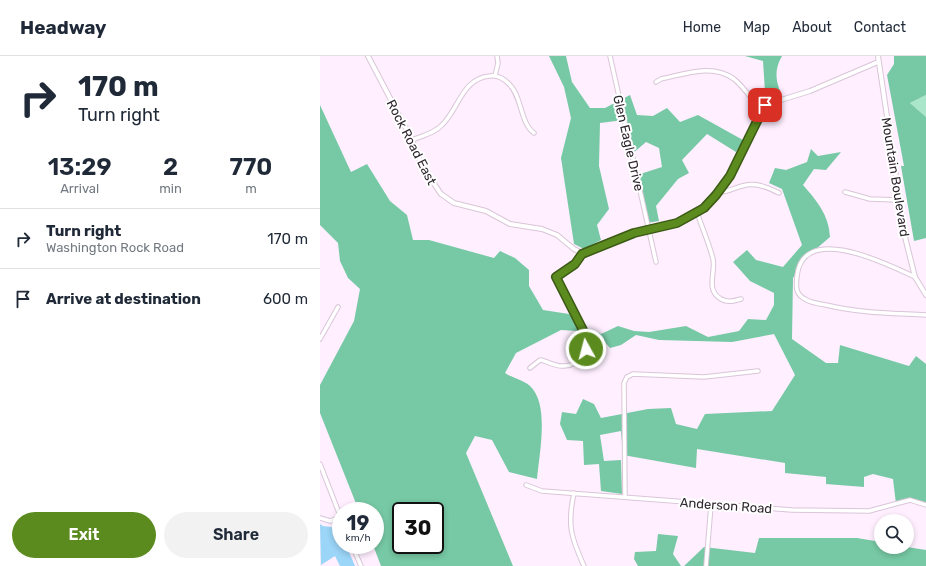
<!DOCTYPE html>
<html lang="en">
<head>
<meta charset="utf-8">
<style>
	:root { --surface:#fff; --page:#f2f2f3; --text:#1f2937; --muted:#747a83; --line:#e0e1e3; --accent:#5b8a1e }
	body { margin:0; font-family:Rubik,sans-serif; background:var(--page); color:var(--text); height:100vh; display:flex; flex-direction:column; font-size:15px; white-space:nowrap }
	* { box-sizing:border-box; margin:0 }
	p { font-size:13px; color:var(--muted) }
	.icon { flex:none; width:22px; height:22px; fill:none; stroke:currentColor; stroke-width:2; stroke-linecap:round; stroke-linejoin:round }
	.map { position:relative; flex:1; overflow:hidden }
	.details { display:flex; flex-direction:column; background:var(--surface); width:320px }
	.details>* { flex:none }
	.banner { background:#fff; color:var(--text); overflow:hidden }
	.buttons { position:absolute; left:554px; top:458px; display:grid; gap:8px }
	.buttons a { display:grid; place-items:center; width:40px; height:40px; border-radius:50%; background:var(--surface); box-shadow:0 2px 6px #0003; font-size:20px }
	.speed { position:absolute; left:12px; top:446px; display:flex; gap:8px; font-size:20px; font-weight:700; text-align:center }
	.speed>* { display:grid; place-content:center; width:52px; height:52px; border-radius:50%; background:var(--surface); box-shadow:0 2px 6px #0003; line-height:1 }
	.speed small { font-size:10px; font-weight:400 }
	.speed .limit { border:2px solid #111; border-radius:6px; background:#fff; color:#111 }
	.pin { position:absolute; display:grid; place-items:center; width:34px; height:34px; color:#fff; margin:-17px; border-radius:8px; box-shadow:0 2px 6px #0006 }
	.me { position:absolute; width:44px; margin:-22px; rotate:353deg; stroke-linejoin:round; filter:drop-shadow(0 0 3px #0008) }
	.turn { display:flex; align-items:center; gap:14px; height:84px; padding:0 12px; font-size:18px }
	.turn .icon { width:52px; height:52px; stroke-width:2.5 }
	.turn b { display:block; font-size:28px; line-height:34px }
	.eta { display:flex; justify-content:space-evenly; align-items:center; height:68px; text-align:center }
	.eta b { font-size:24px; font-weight:600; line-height:28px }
	.button { display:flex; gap:8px; margin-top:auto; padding:8px 12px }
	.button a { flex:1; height:46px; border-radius:24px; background:var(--accent); color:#fff; font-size:16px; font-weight:600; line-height:46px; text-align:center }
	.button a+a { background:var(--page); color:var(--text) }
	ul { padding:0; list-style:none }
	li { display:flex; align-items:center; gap:12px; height:60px; padding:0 12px; border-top:1px solid var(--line) }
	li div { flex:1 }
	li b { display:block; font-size:15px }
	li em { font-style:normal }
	header { display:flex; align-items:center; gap:24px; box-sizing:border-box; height:56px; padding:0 20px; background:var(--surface); border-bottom:1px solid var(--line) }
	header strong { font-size:19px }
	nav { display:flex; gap:22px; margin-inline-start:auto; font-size:14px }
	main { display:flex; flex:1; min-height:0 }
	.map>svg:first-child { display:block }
	.green { fill:#a9e6ca }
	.forest { fill:#77c9a5; fill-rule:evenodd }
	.water { fill:#9bd5f8 }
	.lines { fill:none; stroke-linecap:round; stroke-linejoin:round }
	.minor-casing { stroke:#d9c6d8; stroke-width:5.5 }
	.tertiary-casing { stroke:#d9c6d8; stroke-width:6 }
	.minor { stroke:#fff; stroke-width:3.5 }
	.tertiary { stroke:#fff; stroke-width:4 }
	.route-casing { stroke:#3b5a14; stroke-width:10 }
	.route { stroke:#5b8a1e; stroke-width:7 }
	.labels { text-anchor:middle; stroke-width:4; stroke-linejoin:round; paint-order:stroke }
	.street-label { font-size:13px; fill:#2d262d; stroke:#fff }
</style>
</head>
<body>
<header>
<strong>Headway</strong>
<nav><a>Home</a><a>Map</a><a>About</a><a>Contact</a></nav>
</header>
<main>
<section class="details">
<div class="banner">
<div class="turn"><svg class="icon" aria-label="right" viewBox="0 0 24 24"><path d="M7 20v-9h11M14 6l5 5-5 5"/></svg><div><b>170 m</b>Turn right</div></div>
</div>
<div class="eta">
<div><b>13:29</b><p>Arrival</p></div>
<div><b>2</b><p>min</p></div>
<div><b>770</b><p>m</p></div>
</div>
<ul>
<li><svg class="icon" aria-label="right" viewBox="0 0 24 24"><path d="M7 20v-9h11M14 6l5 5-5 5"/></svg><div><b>Turn right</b><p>Washington Rock Road</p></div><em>170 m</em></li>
<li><svg class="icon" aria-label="arrive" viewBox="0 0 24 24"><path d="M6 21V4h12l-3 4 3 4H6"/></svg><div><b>Arrive at destination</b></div><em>600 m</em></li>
</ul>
<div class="button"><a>Exit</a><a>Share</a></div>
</section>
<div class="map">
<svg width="606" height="510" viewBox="0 0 606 510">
	<rect width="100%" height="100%" fill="#ffefff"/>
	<path class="green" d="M 606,39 L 606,61 L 590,47 Z"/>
	<path class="forest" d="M 229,0 L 246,0 L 252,26 L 270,52 L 285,52 L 310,39 L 317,59 L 333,60 L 347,52 L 360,66 L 378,59 L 423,84 L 416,96 L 387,78 L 362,104 L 369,117 L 358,123 L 336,150 L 339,165 L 327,167 L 317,119 L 342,111 L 339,92 L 326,86 L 312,98 L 304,64 L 280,67 L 279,110 L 289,153 L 277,169 L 281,184 L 264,193 L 254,188 L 241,102 L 251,62 L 244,31 Z
		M 425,0 L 462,0 C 455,12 455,22 460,35 L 447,40 L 445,36 L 443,5 Z
		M 574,0 L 606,0 L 606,39 L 590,47 L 606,61 L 606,182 L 594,185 L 581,110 L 584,110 L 567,19 L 574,8 Z
		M 0,49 L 31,116 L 47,108 L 70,145 L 87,159 L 93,184 L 109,184 L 174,202 L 180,195 L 195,202 L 209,214 L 209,230 L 223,254 L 249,258 L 257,268 L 281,278 L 298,270 L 314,275 L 329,276 L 366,270 L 388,281 L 419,275 L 428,263 L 446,264 L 454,249 L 454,237 L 430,225 L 413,206 L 427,194 L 436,204 L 463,211 L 482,189 L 462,133 L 449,127 L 455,112 L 466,114 L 487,106 L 491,93 L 498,100 L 521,96 L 506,114 L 494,113 L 483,129 C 497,145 509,159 510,181 L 489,199 L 473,222 L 472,283 L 506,307 L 518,307 L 520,289 L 589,310 L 596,300 L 606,308 L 606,449 L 597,446 L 576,448 L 573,423 L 553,418 L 544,421 L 544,431 L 506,428 L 506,421 L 465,417 L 465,407 L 377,393 L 376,412 L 303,399 L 301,375 L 280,379 L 284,405 L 301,404 L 302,438 L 281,435 L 279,408 L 264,409 L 263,385 L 247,384 L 240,368 L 242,356 L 256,358 L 263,343 L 274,348 L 281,362 L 328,353 L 351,352 L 356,368 L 377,373 L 385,358 L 452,355 L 475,319 L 454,278 L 412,286 L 339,284 L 316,279 L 301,289 L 290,292 L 283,284 L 258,275 L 241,274 L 196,297 L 185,317 C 192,322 203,324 210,330 C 230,348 219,399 217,423 L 189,416 L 172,384 L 155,380 L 146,397 L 193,510 L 61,510 L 53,489 L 55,489 L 55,455 L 39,455 L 0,357 L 0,329 L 34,265 L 40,233 L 28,222 L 20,205 L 18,187 L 0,169 ZM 81,455 L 115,455 L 115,489 L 81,489 Z
		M 338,478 L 358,480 L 353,498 L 361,510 L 318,510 L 314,503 L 315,496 L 336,495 Z
		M 439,482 L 537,482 L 561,486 L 561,491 L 587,491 L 606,494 L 606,510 L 364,510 L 384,491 L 435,497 Z"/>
	<path class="water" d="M 0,468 L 3,470 L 19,472 L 21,477 L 21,489 L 26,489 L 35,510 L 20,510 L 15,500 L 1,509 Z"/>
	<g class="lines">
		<defs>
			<path id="minor" d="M 290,0 L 336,206
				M 175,20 L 178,7 L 177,0
				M 336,26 L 341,23 C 365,18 393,7 414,23 C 424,31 432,44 441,54
				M 92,84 C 102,80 115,77 122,69 C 139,53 142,22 170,20 C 177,19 184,23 189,28 C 202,40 200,67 214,77
				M 398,136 C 407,137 413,132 422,130 C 435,126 447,131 459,137
				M 525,136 L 550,143 L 579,144
				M 377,156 C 382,172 389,187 393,203 C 396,216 385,234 401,243 C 408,247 414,245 421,243
				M 595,221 C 569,209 483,165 477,220 C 476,230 475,238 485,243 C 491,247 499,248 506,249 C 539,257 572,257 606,259
				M 0,283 L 18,251
				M 210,312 L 220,304 C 227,305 234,310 242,310 C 258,311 270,295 266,280 L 236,224 L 236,221 L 255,208 L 262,197
				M 0,408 L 21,462
				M 206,429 L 222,435 L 472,454 L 549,455 L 590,444 L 606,449
				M 254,437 C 247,469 251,481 264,510
				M 305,441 L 304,327 L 307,321 L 313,318 L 384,321 L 438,315
				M 0,462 L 10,465 L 21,461
				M 32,489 L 41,510
				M 386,510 L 391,449"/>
			<path id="tertiary" d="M 48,0 L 92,84 L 102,110 L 121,138 L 134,147 L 166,155 L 190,168 L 222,173 L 237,179 L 254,193 L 262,197 L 314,177 L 357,167 L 384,152 L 396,139 L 410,120 L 445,49 L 490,35 L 558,6
				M 558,0 L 585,181 L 595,221 L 606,239"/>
		</defs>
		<use href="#minor" class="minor-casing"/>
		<use href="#tertiary" class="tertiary-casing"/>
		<use href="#minor" class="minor"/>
		<use href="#tertiary" class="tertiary"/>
	</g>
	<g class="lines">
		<defs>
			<path id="route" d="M 266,293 L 266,280 L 236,221 L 255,208 L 262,198 L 314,177 L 357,167 L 384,152 L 396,139 L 410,120 L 445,49"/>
		</defs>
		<use href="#route" class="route-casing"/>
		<use href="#route" class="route"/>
	</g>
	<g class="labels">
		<g class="street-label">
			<text transform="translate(92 86) rotate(63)" y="5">Rock Road East</text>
			<text transform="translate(309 87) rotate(77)" y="5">Glen Eagle Drive</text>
			<text transform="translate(576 121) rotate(81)" y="5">Mountain Boulevard</text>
			<text transform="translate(406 449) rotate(4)" y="5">Anderson Road</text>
		</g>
	</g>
</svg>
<div class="buttons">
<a><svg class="icon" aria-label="search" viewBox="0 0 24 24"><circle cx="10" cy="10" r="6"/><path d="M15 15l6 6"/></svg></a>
</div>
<div class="speed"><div>19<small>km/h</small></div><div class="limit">30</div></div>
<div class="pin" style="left:445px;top:49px;background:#d93025"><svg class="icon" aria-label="arrive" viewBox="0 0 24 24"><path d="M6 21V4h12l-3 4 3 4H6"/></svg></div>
<svg class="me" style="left:266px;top:293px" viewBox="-20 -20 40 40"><circle r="17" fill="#5b8a1e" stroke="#fff" stroke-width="3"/><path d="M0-11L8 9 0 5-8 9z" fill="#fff"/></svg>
</div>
</main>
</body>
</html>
